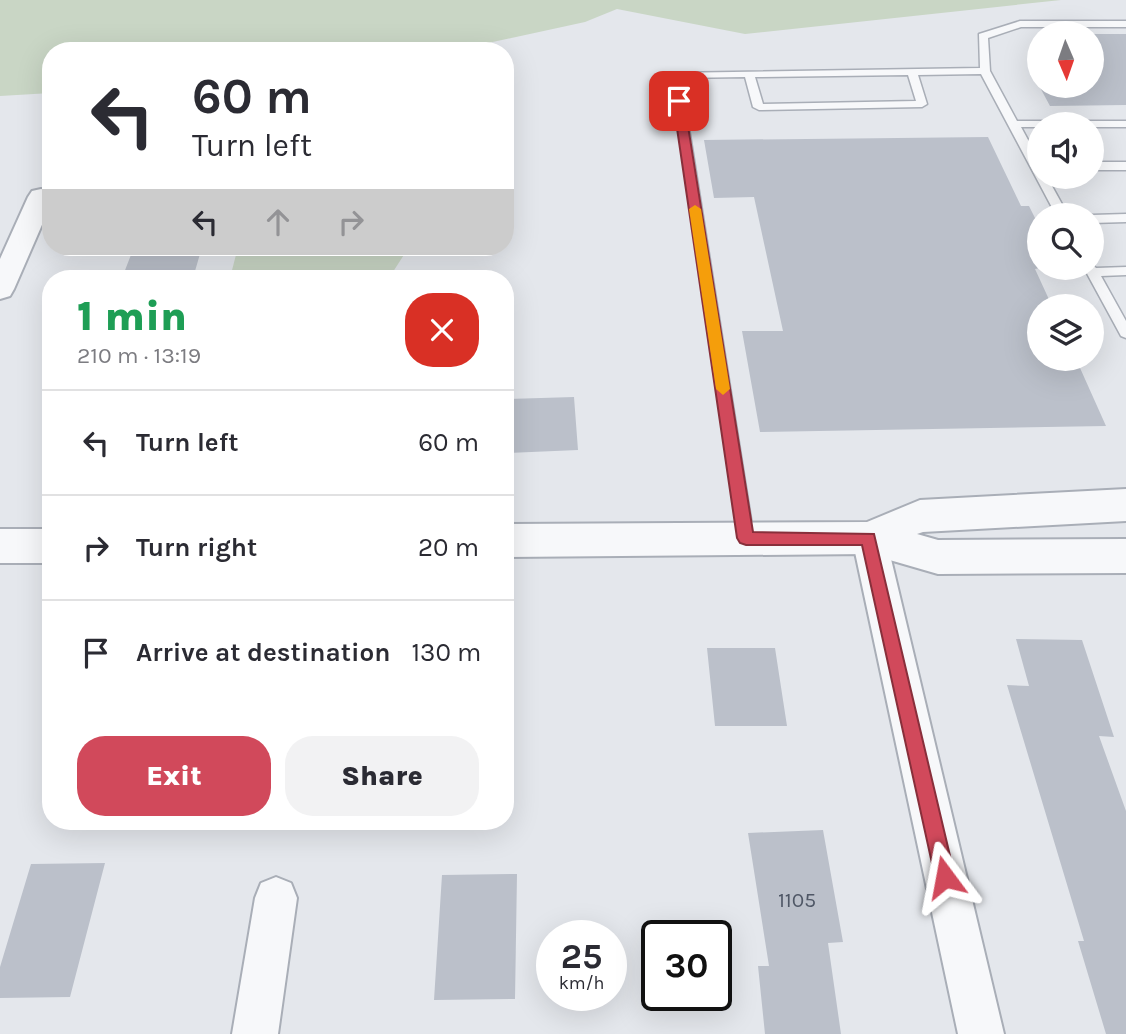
<!DOCTYPE html>
<html lang="en">
<head>
<meta charset="utf-8">
<style>
	:root { --surface:#fff; --page:#f2f2f3; --text:#2b2b33; --muted:#7c7c81; --line:#e1e1e2; --accent:#d1495b }
	body { margin:0; font-family:Karla,sans-serif; background:var(--page); color:var(--text); height:100vh; display:flex; flex-direction:column; font-size:26px; white-space:nowrap }
	* { box-sizing:border-box; margin:0 }
	p { font-size:23px; color:var(--muted) }
	.icon { flex:none; width:38px; height:38px; fill:none; stroke:currentColor; stroke-width:2; stroke-linecap:round; stroke-linejoin:round }
	.map { position:relative; flex:1; overflow:hidden }
	.details { position:absolute; left:42px; top:270px; width:472px; height:560px; display:flex; flex-direction:column; background:var(--surface); border-radius:28px; box-shadow:0 7px 28px #0002 }
	.details>* { flex:none }
	.top-card { position:absolute; left:42px; top:42px; width:472px; height:214px; border-radius:28px; box-shadow:0 7px 28px #0002; background:#fff; color:var(--text); overflow:hidden }
	.needle { width:46px; rotate:178deg }
	.buttons { position:absolute; left:1027px; top:21px; display:grid; gap:14px }
	.buttons a { display:grid; place-items:center; width:77px; height:77px; border-radius:50%; background:var(--surface); box-shadow:0 7px 28px #0002; font-size:35px }
	.speed { position:absolute; left:536px; top:920px; display:flex; gap:14px; font-size:35px; font-weight:700; text-align:center }
	.speed>* { display:grid; place-content:center; width:91px; height:91px; border-radius:50%; background:var(--surface); box-shadow:0 7px 28px #0002; line-height:1 }
	.speed small { font-size:18px; font-weight:400 }
	.speed .limit { border:4px solid #111; border-radius:10px; background:#fff; color:#111 }
	.pin { position:absolute; display:grid; place-items:center; width:60px; height:60px; color:#fff; margin:-30px; border-radius:14px; box-shadow:0 4px 10px #0006 }
	.me { position:absolute; width:77px; margin:-38px; rotate:347deg; stroke-linejoin:round; filter:drop-shadow(0 0 5px #0008) }
	.turn { display:flex; align-items:center; gap:24px; height:147px; padding:0 35px; font-size:32px }
	.turn .icon { width:91px; height:91px; stroke-width:2.5 }
	.turn b { display:block; font-size:49px; line-height:60px }
	.lanes { display:flex; align-items:center; height:66px; padding:0 35px; background:#0003; justify-content:center; gap:35px; direction:ltr }
	.lanes .off { opacity:.35 }
	.round { display:grid; place-items:center; flex:none; width:74px; height:74px; border-radius:28px; background:var(--page) }
	.overview { display:flex; align-items:center; justify-content:space-between; height:119px; padding:0 35px }
	h1 { font-size:42px; font-weight:800; line-height:52px; color:#1e9e55 }
	.action { display:flex; gap:14px; margin-top:auto; padding:14px 35px }
	.action a { flex:1; height:80px; border-radius:28px; background:var(--accent); color:#fff; font-size:28px; font-weight:800; line-height:80px; text-align:center }
	.action a+a { background:var(--page); color:var(--text) }
	ul { padding:0; list-style:none }
	li { display:flex; align-items:center; gap:21px; height:105px; padding:0 35px; border-top:2px solid var(--line) }
	li div { flex:1 }
	li b { display:block; font-size:26px }
	li em { font-style:normal }
	.map>svg:first-child { display:block }
	.green { fill:#c9d6c5 }
	.building { fill:#bbc0ca }
	.lines { fill:none; stroke-linecap:round; stroke-linejoin:round }
	.service-casing { stroke:#a9aeb7; stroke-width:3 }
	.minor-casing { stroke:#a9aeb7; stroke-width:4 }
	.tertiary-casing { stroke:#a9aeb7; stroke-width:4 }
	.service { fill:#f7f8fa; fill-rule:evenodd }
	.minor { fill:#f7f8fa; fill-rule:evenodd }
	.tertiary { fill:#f7f8fa; fill-rule:evenodd }
	.route { fill:#d1495b; stroke:#882f3b; stroke-width:2 }
	.slow { fill:#f59e0b }
	.labels { text-anchor:middle; stroke-width:6; stroke-linejoin:round; paint-order:stroke }
	.near-number-label { font-size:21px; fill:#4f5766 }
</style>
</head>
<body>
<div class="map">
<svg width="1126" height="1034" viewBox="0 0 1126 1034">
	<rect width="100%" height="100%" fill="#e4e7ec"/>
	<path class="green" d="M 0,0 L 1061,0 L 745,34 L 617,9 L 585,22 L 451,51 L 51,51 L 51,93 L 0,96 Z
		M 238,247 L 409,247 L 389,278 L 230,278 Z"/>
	<path class="building" d="M 1092,34 L 1126,34 L 1126,105 L 1050,106 L 1029,67 L 1040,67 L 1040,86 L 1092,86 Z
		M 988,137 L 1021,206 L 1029,206 L 1040,228 L 1040,268 L 1035,269 L 1052,306 L 1040,306 L 1040,359 L 1076,359 L 1106,426 L 760,432 L 742,331 L 783,331 L 754,197 L 714,198 L 704,140 Z
		M 134,247 L 202,247 L 193,278 L 122,278 Z
		M 574,397 L 578,450 L 506,453 L 506,399 Z
		M 1016,639 L 1082,640 L 1114,737 L 1099,736 L 1126,811 L 1126,1034 L 1106,1034 L 1078,941 L 1084,941 L 1007,685 L 1029,686 Z
		M 707,648 L 775,648 L 787,726 L 715,726 Z
		M 823,830 L 843,942 L 828,943 L 841,1034 L 765,1034 L 758,966 L 769,966 L 748,833 Z
		M 105,863 L 70,997 L 0,998 L 0,967 L 31,864 Z
		M 517,874 L 515,999 L 434,1000 L 442,875 Z"/>
	<g class="lines">
		<defs>
			<path id="service" d="M 1126,21 L 1126,27 L 1021,27 L 988,38 L 990,71 L 1017,121 L 1126,121 L 1126,127 L 1092,127 L 1092,124 L 1040,124 L 1040,127 L 1021,127 L 1040,162 L 1040,177 L 1047,177 L 1068,215 L 1056,215 L 981,74 L 918,75 L 927,104 L 922,107 L 759,110 L 753,107 L 745,77 L 681,78 L 754,538 L 752,543 L 746,545 L 740,543 L 671,73 L 980,68 L 979,34 L 1020,21 ZM 908,75 L 916,101 L 763,104 L 755,77 Z
				M 1092,162 L 1126,162 L 1126,170 L 1092,170 Z
				M 1126,214 L 1126,222 L 1092,223 L 1092,215 Z
				M 1092,264 L 1096,268 L 1126,267 L 1126,275 L 1101,276 L 1126,321 L 1126,338 L 1121,336 L 1084,268 L 1092,268 Z"/>
			<path id="minor" d="M 41,189 L 50,191 L 51,204 L 14,289 L 10,296 L 0,299 L 0,259 L 28,197 L 32,191 Z
				M 869,524 L 881,528 L 886,538 L 1004,1034 L 958,1034 L 852,538 L 857,528 Z
				M 276,877 L 291,883 L 297,898 L 278,1034 L 232,1034 L 255,898 L 261,883 Z"/>
			<path id="tertiary" d="M 1126,489 L 1126,521 L 923,532 L 917,534 L 938,540 L 1126,539 L 1126,573 L 938,574 L 869,554 L 506,557 L 506,524 L 867,522 L 920,500 Z
				M 0,529 L 51,529 L 51,563 L 0,563 Z"/>
		</defs>
		<use href="#service" class="service-casing"/>
		<use href="#minor" class="minor-casing"/>
		<use href="#tertiary" class="tertiary-casing"/>
		<use href="#service" class="service"/>
		<use href="#minor" class="minor"/>
		<use href="#tertiary" class="tertiary"/>
	</g>
	<path class="route" d="M 679,97 L 684,101 L 753,532 L 874,534 L 955,877 L 952,884 L 945,887 L 938,884 L 935,877 L 862,545 L 746,545 L 740,543 L 737,538 L 673,101 Z"/>
	<path class="slow" d="M 695,205 L 701,209 L 730,389 L 723,395 L 716,389 L 689,209 Z"/>
	<g class="labels">
		<g class="near-number-label">
			<text x="797" y="907">1105</text>
		</g>
	</g>
</svg>
<div class="buttons">
<a><svg class="needle" viewBox="-14 -14 28 28"><path d="M0-13l5 13h-10z" fill="#e53935"/><path d="M0 13l5-13h-10z" fill="#7c7c81"/></svg></a>
<a><svg class="icon" aria-label="sound" viewBox="0 0 24 24"><path d="M4 9h4l5-4v14l-5-4H4zM17 9q2 3 0 6"/></svg></a>
<a><svg class="icon" aria-label="search" viewBox="0 0 24 24"><circle cx="10" cy="10" r="6"/><path d="M15 15l6 6"/></svg></a>
<a><svg class="icon" aria-label="layers" viewBox="0 0 24 24"><path d="M12 4l9 5-9 5-9-5zM3 14l9 5 9-5"/></svg></a>
</div>
<div class="speed"><div>25<small>km/h</small></div><div class="limit">30</div></div>
<div class="pin" style="left:679px;top:101px;background:#d93025"><svg class="icon" aria-label="arrive" viewBox="0 0 24 24"><path d="M6 21V4h12l-3 4 3 4H6"/></svg></div>
<svg class="me" style="left:945px;top:877px" viewBox="-20 -20 40 40"><path d="M0-17L14 15 0 8-14 15z" fill="#d1495b" stroke="#fff" stroke-width="4"/></svg>
<div class="top-card">
<div class="turn"><svg class="icon" aria-label="left" viewBox="0 0 24 24"><path d="M17 20v-9H6M10 6l-5 5 5 5"/></svg><div><b>60 m</b>Turn left</div></div>
<div class="lanes"><svg class="icon" aria-label="left" viewBox="0 0 24 24"><path d="M17 20v-9H6M10 6l-5 5 5 5"/></svg><svg class="icon off" aria-label="ahead" viewBox="0 0 24 24"><path d="M12 20V5M6 11l6-6 6 6"/></svg><svg class="icon off" aria-label="right" viewBox="0 0 24 24"><path d="M7 20v-9h11M14 6l5 5-5 5"/></svg></div>
</div>
<section class="details">
<div class="overview"><div><h1>1 min</h1><p>210 m · 13:19</p></div><a class="round" style="background:#d93025;color:#fff"><svg class="icon" aria-label="close" viewBox="0 0 24 24"><path d="M6 6l12 12M18 6L6 18"/></svg></a></div>
<ul>
<li><svg class="icon" aria-label="left" viewBox="0 0 24 24"><path d="M17 20v-9H6M10 6l-5 5 5 5"/></svg><div><b>Turn left</b></div><em>60 m</em></li>
<li><svg class="icon" aria-label="right" viewBox="0 0 24 24"><path d="M7 20v-9h11M14 6l5 5-5 5"/></svg><div><b>Turn right</b></div><em>20 m</em></li>
<li><svg class="icon" aria-label="arrive" viewBox="0 0 24 24"><path d="M6 21V4h12l-3 4 3 4H6"/></svg><div><b>Arrive at destination</b></div><em>130 m</em></li>
</ul>
<div class="action"><a>Exit</a><a>Share</a></div>
</section>
</div>
</body>
</html>
